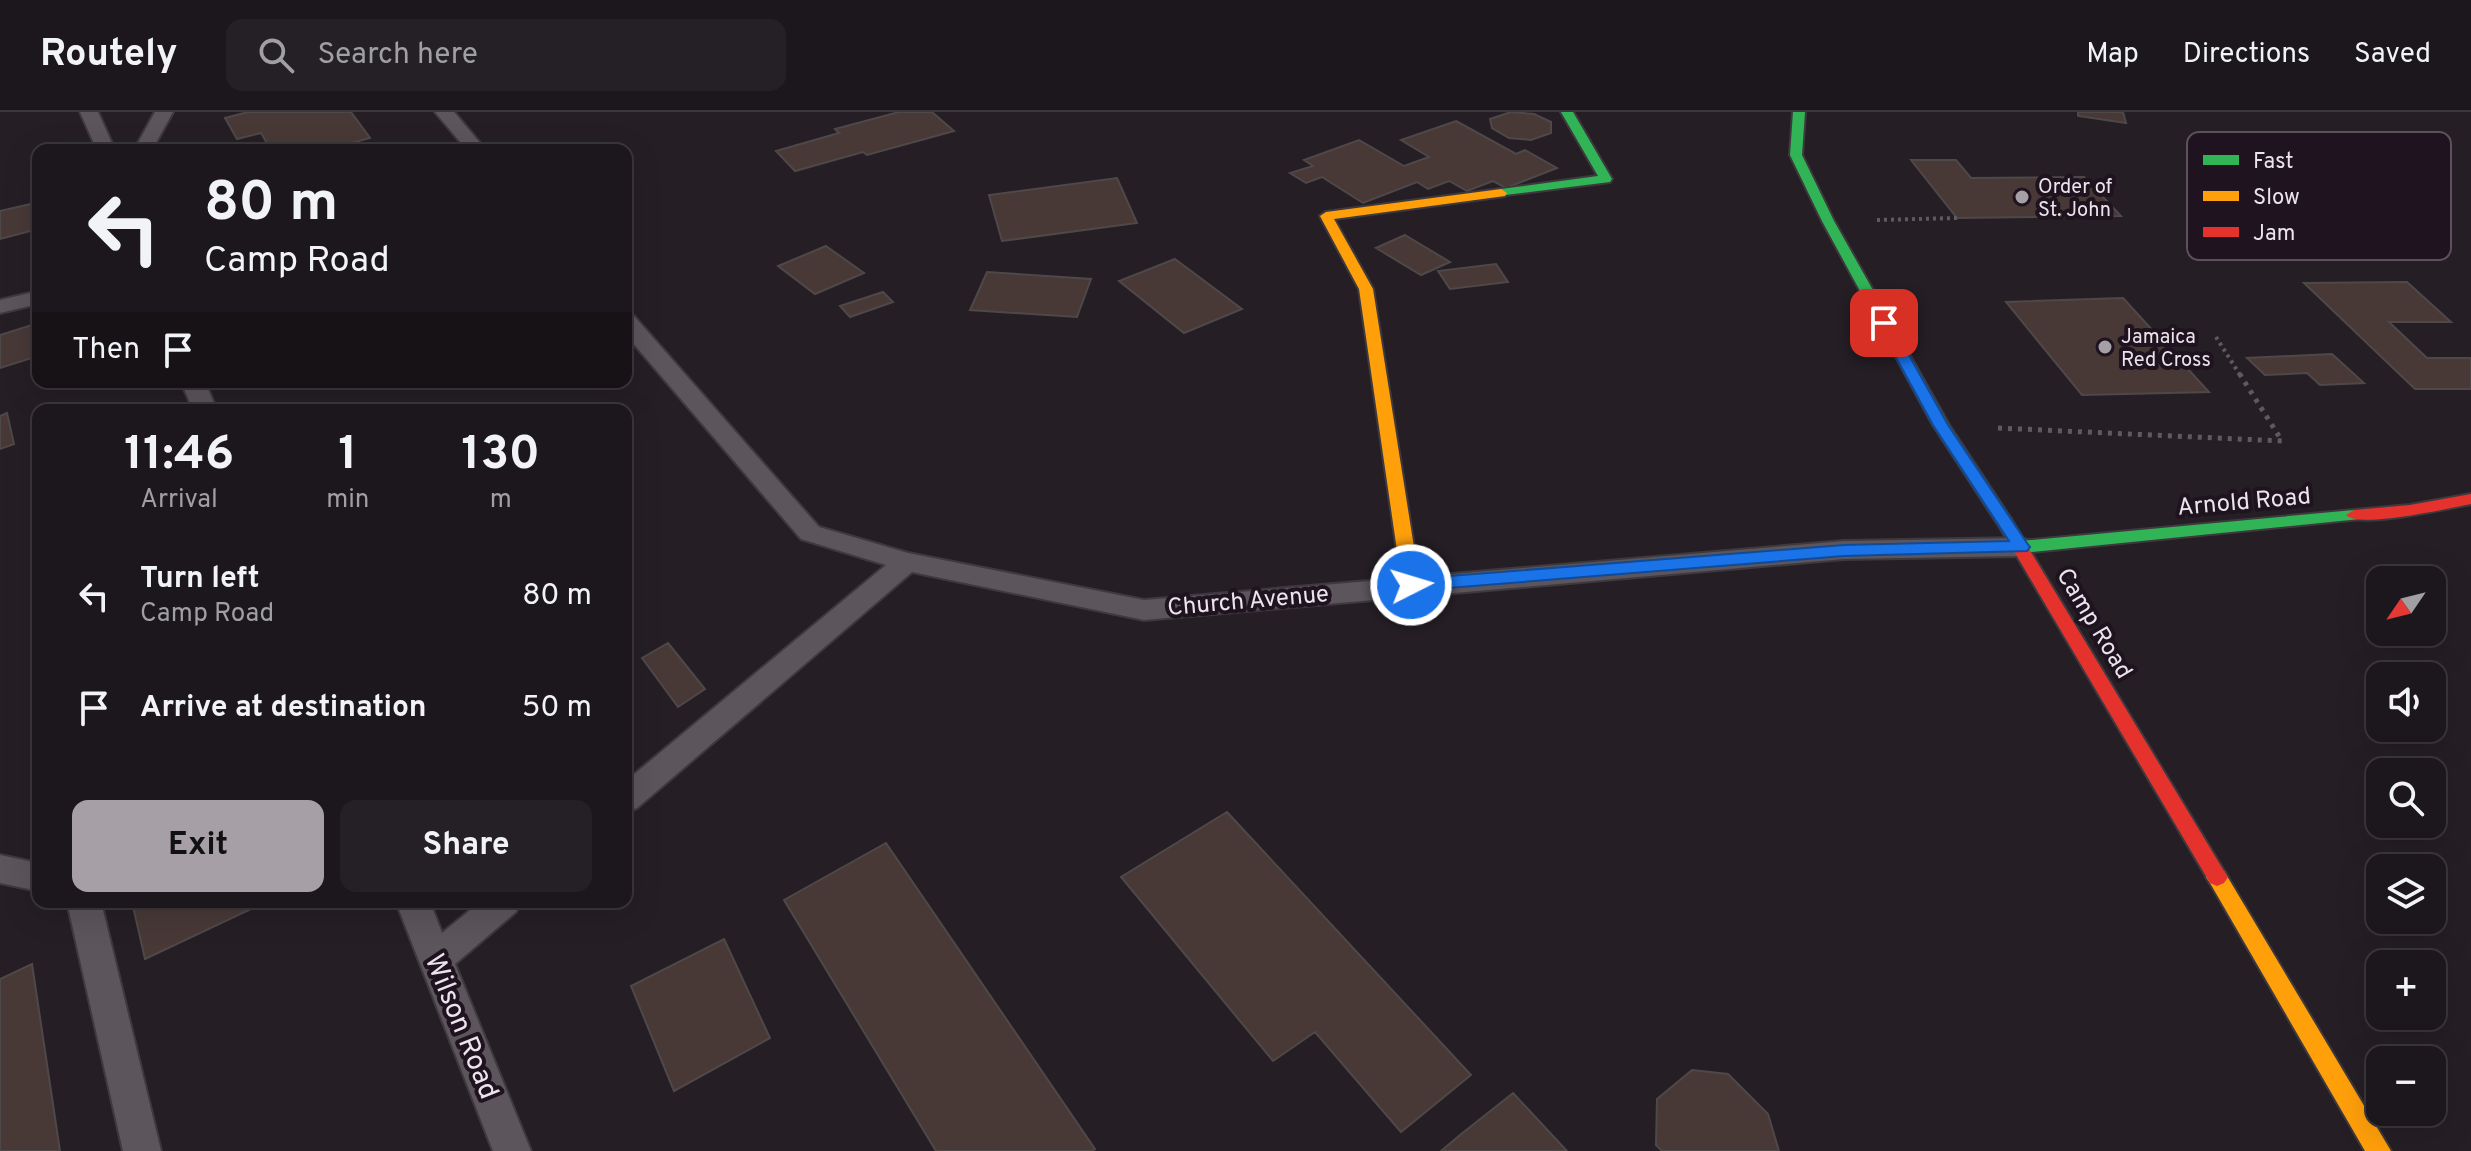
<!DOCTYPE html>
<html lang="en">
<head>
<meta charset="utf-8">
<style>
	:root { --surface:#1c171c; --page:#252025; --text:#f1f3f6; --muted:#a09fa3; --line:#3a363b; --accent:#a69fa6 }
	body { margin:0; font-family:Overpass,sans-serif; background:var(--page); color:var(--text); height:100vh; display:flex; flex-direction:column; font-size:30px; white-space:nowrap }
	* { box-sizing:border-box; margin:0 }
	p { font-size:26px; color:var(--muted) }
	.icon { flex:none; width:44px; height:44px; fill:none; stroke:currentColor; stroke-width:2; stroke-linecap:round; stroke-linejoin:round }
	.map { position:relative; flex:1; overflow:hidden }
	.panel { position:absolute; left:32px; top:292px; width:600px; height:504px; display:flex; flex-direction:column; background:var(--surface); border-radius:16px; box-shadow:0 8px 32px #0002,0 0 0 2px var(--line) }
	.panel>* { flex:none }
	.banner { position:absolute; left:32px; top:32px; width:600px; height:244px; border-radius:16px; box-shadow:0 8px 32px #0002,0 0 0 2px var(--line); background:#1c171c; color:var(--text); overflow:hidden }
	.needle { width:52px; rotate:235deg }
	.tools { position:absolute; left:2366px; top:454px; display:grid; gap:16px }
	.tools a { display:grid; place-items:center; width:80px; height:80px; border-radius:16px; background:var(--surface); box-shadow:0 8px 32px #0002,0 0 0 2px var(--line); font-size:40px }
	.pin { position:absolute; display:grid; place-items:center; width:68px; height:68px; color:#fff; margin:-34px; border-radius:16px; box-shadow:0 4px 12px #0006 }
	.me { position:absolute; width:88px; margin:-44px; rotate:85deg; stroke-linejoin:round; filter:drop-shadow(0 0 6px #0008) }
	.turn { display:flex; align-items:center; gap:28px; height:168px; padding:0 40px; font-size:36px }
	.turn .icon { width:104px; height:104px; stroke-width:2.5 }
	.turn b { display:block; font-size:56px; line-height:68px }
	.then { display:flex; align-items:center; height:76px; padding:0 40px; background:#0003; gap:16px; font-size:30px }
	.eta { display:flex; justify-content:space-evenly; align-items:center; height:136px; text-align:center }
	.eta b { font-size:48px; font-weight:700; line-height:56px }
	.button { display:flex; gap:16px; margin-top:auto; padding:16px 40px }
	.button a { flex:1; height:92px; border-radius:16px; background:var(--accent); color:#111; font-size:32px; font-weight:700; line-height:92px; text-align:center }
	.button a+a { background:var(--page); color:var(--text) }
	ul { padding:0; list-style:none }
	li { display:flex; align-items:center; gap:24px; height:112px; padding:0 40px }
	li div { flex:1 }
	li b { display:block; font-size:30px }
	li em { font-style:normal }
	header { display:flex; align-items:center; gap:48px; box-sizing:border-box; height:112px; padding:0 40px; background:var(--surface); border-bottom:2px solid var(--line) }
	header strong { font-size:38px }
	nav { display:flex; gap:44px; margin-inline-start:auto; font-size:28px }
	.search { width:560px; height:72px; background:var(--page); display:flex; align-items:center; gap:20px; box-sizing:border-box; padding:0 28px; border-radius:16px; color:var(--muted); font-size:30px }
	.map>svg:first-child { display:block }
	.building { fill:#483937; stroke:#4f4849; stroke-width:2 }
	.lines { fill:none; stroke-linecap:round; stroke-linejoin:round }
	.lane-casing { stroke:#3e393e; stroke-width:4 }
	.fast-casing { stroke:#3e393e; stroke-width:4 }
	.slow-casing { stroke:#3e393e; stroke-width:4 }
	.jam-casing { stroke:#3e393e; stroke-width:4 }
	.path-far1 { stroke:#5f5a5f; stroke-width:4; stroke-dasharray:3 4; stroke-linecap:butt }
	.path { stroke:#5f5a5f; stroke-width:5; stroke-dasharray:4 6; stroke-linecap:butt }
	.lane { fill:#5c565c; fill-rule:evenodd }
	.fast { fill:#30b455; fill-rule:evenodd }
	.slow { fill:#ff9f0a; fill-rule:evenodd }
	.jam { fill:#e5322d; fill-rule:evenodd }
	.route { fill:#1a73e8; stroke:#114b97; stroke-width:2 }
	.poi-dot { fill:#a69fa6; stroke:#1e131e; stroke-width:3 }
	.labels { text-anchor:middle; stroke-width:8; stroke-linejoin:round; paint-order:stroke }
	.far-poi-label { font-size:20px; fill:#ece4ec; stroke:#1e131e; text-anchor:start }
	.street-label { font-size:24px; fill:#ece4ec; stroke:#1e131e }
	.near-street-label { font-size:28px; fill:#ece4ec; stroke:#1e131e }
	.key { fill:#1e131e; stroke:#5c525c; stroke-width:2 }
	.key-label { font-size:22px; fill:#ece4ec }
</style>
</head>
<body>
<header>
<strong>Routely</strong>
<div class="search"><svg class="icon" aria-label="search" viewBox="0 0 24 24"><circle cx="10" cy="10" r="6"/><path d="M15 15l6 6"/></svg>Search here</div>
<nav><a>Map</a><a>Directions</a><a>Saved</a></nav>
</header>
<div class="map">
<svg width="2471" height="1039" viewBox="0 0 2471 1039">
	<rect width="100%" height="100%" fill="#251f25"/>
	<path class="building" d="M 248,0 L 351,0 L 370,26 L 326,38 L 271,38 L 261,21 L 237,27 L 225,6 Z
		M 899,0 L 932,0 L 954,19 L 867,43 L 863,40 L 795,59 L 776,39 L 839,21 L 835,17 Z
		M 1511,0 L 1534,2 L 1551,10 L 1551,21 L 1531,28 L 1509,26 L 1492,16 L 1490,7 Z
		M 2078,0 L 2123,0 L 2126,11 L 2078,4 Z
		M 1456,9 L 1516,42 L 1525,38 L 1557,56 L 1506,76 L 1493,69 L 1467,79 L 1449,69 L 1428,77 L 1417,70 L 1363,91 L 1322,65 L 1306,71 L 1290,61 L 1313,54 L 1304,48 L 1359,28 L 1404,54 L 1429,45 L 1401,28 Z
		M 1911,48 L 1956,48 L 1971,66 L 2084,65 L 2121,104 L 1957,106 Z
		M 1117,66 L 1137,111 L 1002,129 L 989,83 Z
		M 35,91 L 38,117 L 0,127 L 0,99 Z
		M 1405,123 L 1450,150 L 1421,163 L 1376,136 Z
		M 826,134 L 864,161 L 815,182 L 778,154 Z
		M 1175,147 L 1242,197 L 1184,221 L 1119,169 Z
		M 1496,152 L 1508,170 L 1450,177 L 1438,159 Z
		M 987,160 L 1091,167 L 1077,205 L 970,198 Z
		M 2407,170 L 2451,210 L 2389,210 L 2427,246 L 2471,246 L 2471,277 L 2415,277 L 2304,171 Z
		M 883,180 L 893,190 L 850,205 L 840,194 Z
		M 2123,186 L 2209,280 L 2082,283 L 2006,190 Z
		M 38,211 L 38,244 L 0,256 L 0,223 Z
		M 2332,242 L 2364,271 L 2320,273 L 2307,261 L 2265,263 L 2247,246 Z
		M 7,301 L 14,332 L 0,337 L 0,304 Z
		M 668,531 L 705,577 L 678,595 L 642,546 Z
		M 1227,700 L 1471,963 L 1401,1020 L 1315,920 L 1273,949 L 1121,765 Z
		M 886,731 L 1095,1037 L 1092,1039 L 936,1039 L 784,788 Z
		M 132,790 L 266,790 L 145,847 Z
		M 724,827 L 770,926 L 674,979 L 631,874 Z
		M 32,852 L 60,1039 L 0,1039 L 0,867 Z
		M 1692,958 L 1728,962 L 1768,1002 L 1779,1039 L 1662,1039 L 1656,1033 L 1657,987 Z
		M 1513,981 L 1567,1039 L 1441,1039 L 1460,1023 Z"/>
	<g class="lines">
		<defs>
			<path id="lane" d="M 80,0 L 98,0 L 115,38 L 97,38 Z
				M 155,0 L 173,0 L 152,38 L 134,38 Z
				M 435,0 L 454,0 L 486,38 L 467,38 Z
				M 38,179 L 38,192 L 0,201 L 0,188 Z
				M 626,202 L 634,204 L 819,415 L 908,441 L 1144,488 L 1844,429 L 2021,426 L 2030,429 L 2034,435 L 2030,441 L 2021,444 L 1844,447 L 1144,508 L 912,460 L 637,696 L 626,700 L 626,669 L 886,453 L 801,427 L 626,223 Z
				M 181,270 L 205,270 L 217,298 L 193,298 Z
				M 0,743 L 38,751 L 38,779 L 0,771 Z
				M 67,790 L 101,790 L 161,1039 L 123,1039 Z
				M 396,790 L 430,790 L 442,821 L 480,790 L 521,790 L 516,800 L 455,852 L 531,1039 L 493,1039 Z"/>
			<path id="fast" d="M 1561,0 L 1573,0 L 1612,67 L 1610,70 L 1497,84 L 1495,81 L 1501,77 L 1598,64 Z
				M 1793,0 L 1805,0 L 1802,43 L 1834,109 L 1949,313 L 2011,407 L 2009,411 L 1997,411 L 1933,313 L 1822,109 L 1790,43 Z
				M 2354,398 L 2360,399 L 2362,403 L 2360,407 L 2021,441 L 2013,435 L 2021,429 Z"/>
			<path id="slow" d="M 1501,77 L 1507,81 L 1505,84 L 1334,107 L 1373,177 L 1420,473 L 1411,479 L 1402,473 L 1359,177 L 1320,104 L 1326,100 Z
				M 2217,756 L 2224,759 L 2391,1039 L 2365,1039 L 2210,771 L 2206,765 L 2210,759 Z"/>
			<path id="jam" d="M 2471,382 L 2471,392 C 2449,396 2360,417 2346,403 L 2354,398 L 2410,393 Z
				M 2003,402 L 2011,407 L 2224,759 L 2228,765 L 2224,771 L 2217,774 L 2210,771 L 1995,407 Z"/>
		</defs>
		<use href="#lane" class="lane-casing"/>
		<use href="#fast" class="fast-casing"/>
		<use href="#slow" class="slow-casing"/>
		<use href="#jam" class="jam-casing"/>
		<path class="path-far1" d="M 1877,108 L 1957,106
			M 2216,225 L 2240,263"/>
		<path class="path" d="M 1998,316 L 2282,329 L 2239,261"/>
		<use href="#lane" class="lane"/>
		<use href="#fast" class="fast"/>
		<use href="#slow" class="slow"/>
		<use href="#jam" class="jam"/>
	</g>
	<path class="route" d="M 1884,207 L 1891,211 L 1948,313 L 2027,431 L 2030,435 L 2027,439 L 1844,444 L 1411,479 L 1402,473 L 1411,467 L 1844,433 L 2009,429 L 1933,313 L 1877,211 Z"/>
	<g class="poi-dot">
		<circle cx="2022" cy="85" r="8"/>
		<circle cx="2105" cy="235" r="8"/>
	</g>
	<g class="labels">
		<g class="far-poi-label">
			<text x="2038" y="81">Order of<tspan x="2038" dy="23">St. John</tspan></text>
			<text x="2121" y="231">Jamaica<tspan x="2121" dy="23">Red Cross</tspan></text>
		</g>
		<g class="street-label">
			<text transform="translate(2244 389) rotate(-5)" y="8">Arnold Road</text>
			<text transform="translate(1248 488) rotate(-5)" y="8">Church Avenue</text>
			<text transform="translate(2095 511) rotate(59)" y="8">Camp Road</text>
		</g>
		<g class="near-street-label">
			<text transform="translate(463 914) rotate(68)" y="10">Wilson Road</text>
		</g>
	</g>
	<rect x="2187" y="20" width="264" height="128" rx="12" class="key"/>
	<rect x="2203" y="43" width="36" height="10" fill="#30b455"/>
	<rect x="2203" y="79" width="36" height="10" fill="#ff9f0a"/>
	<rect x="2203" y="115" width="36" height="10" fill="#e5322d"/>
	<g class="key-label">
		<text x="2253" y="56">Fast</text>
		<text x="2253" y="92">Slow</text>
		<text x="2253" y="128">Jam</text>
	</g>
</svg>
<div class="tools">
<a><svg class="needle" viewBox="-14 -14 28 28"><path d="M0-13l5 13h-10z" fill="#e53935"/><path d="M0 13l5-13h-10z" fill="#a09fa3"/></svg></a>
<a><svg class="icon" aria-label="sound" viewBox="0 0 24 24"><path d="M4 9h4l5-4v14l-5-4H4zM17 9q2 3 0 6"/></svg></a>
<a><svg class="icon" aria-label="search" viewBox="0 0 24 24"><circle cx="10" cy="10" r="6"/><path d="M15 15l6 6"/></svg></a>
<a><svg class="icon" aria-label="layers" viewBox="0 0 24 24"><path d="M12 4l9 5-9 5-9-5zM3 14l9 5 9-5"/></svg></a>
<a>+</a>
<a>−</a>
</div>
<div class="pin" style="left:1884px;top:211px;background:#d93025"><svg class="icon" aria-label="arrive" viewBox="0 0 24 24"><path d="M6 21V4h12l-3 4 3 4H6"/></svg></div>
<svg class="me" style="left:1411px;top:473px" viewBox="-20 -20 40 40"><circle r="17" fill="#1a73e8" stroke="#fff" stroke-width="3"/><path d="M0-11L8 9 0 5-8 9z" fill="#fff"/></svg>
<div class="banner">
<div class="turn"><svg class="icon" aria-label="left" viewBox="0 0 24 24"><path d="M17 20v-9H6M10 6l-5 5 5 5"/></svg><div><b>80 m</b>Camp Road</div></div>
<div class="then">Then<svg class="icon" aria-label="arrive" viewBox="0 0 24 24"><path d="M6 21V4h12l-3 4 3 4H6"/></svg></div>
</div>
<section class="panel">
<div class="eta">
<div><b>11:46</b><p>Arrival</p></div>
<div><b>1</b><p>min</p></div>
<div><b>130</b><p>m</p></div>
</div>
<ul>
<li><svg class="icon" aria-label="left" viewBox="0 0 24 24"><path d="M17 20v-9H6M10 6l-5 5 5 5"/></svg><div><b>Turn left</b><p>Camp Road</p></div><em>80 m</em></li>
<li><svg class="icon" aria-label="arrive" viewBox="0 0 24 24"><path d="M6 21V4h12l-3 4 3 4H6"/></svg><div><b>Arrive at destination</b></div><em>50 m</em></li>
</ul>
<div class="button"><a>Exit</a><a>Share</a></div>
</section>
</div>
</body>
</html>
